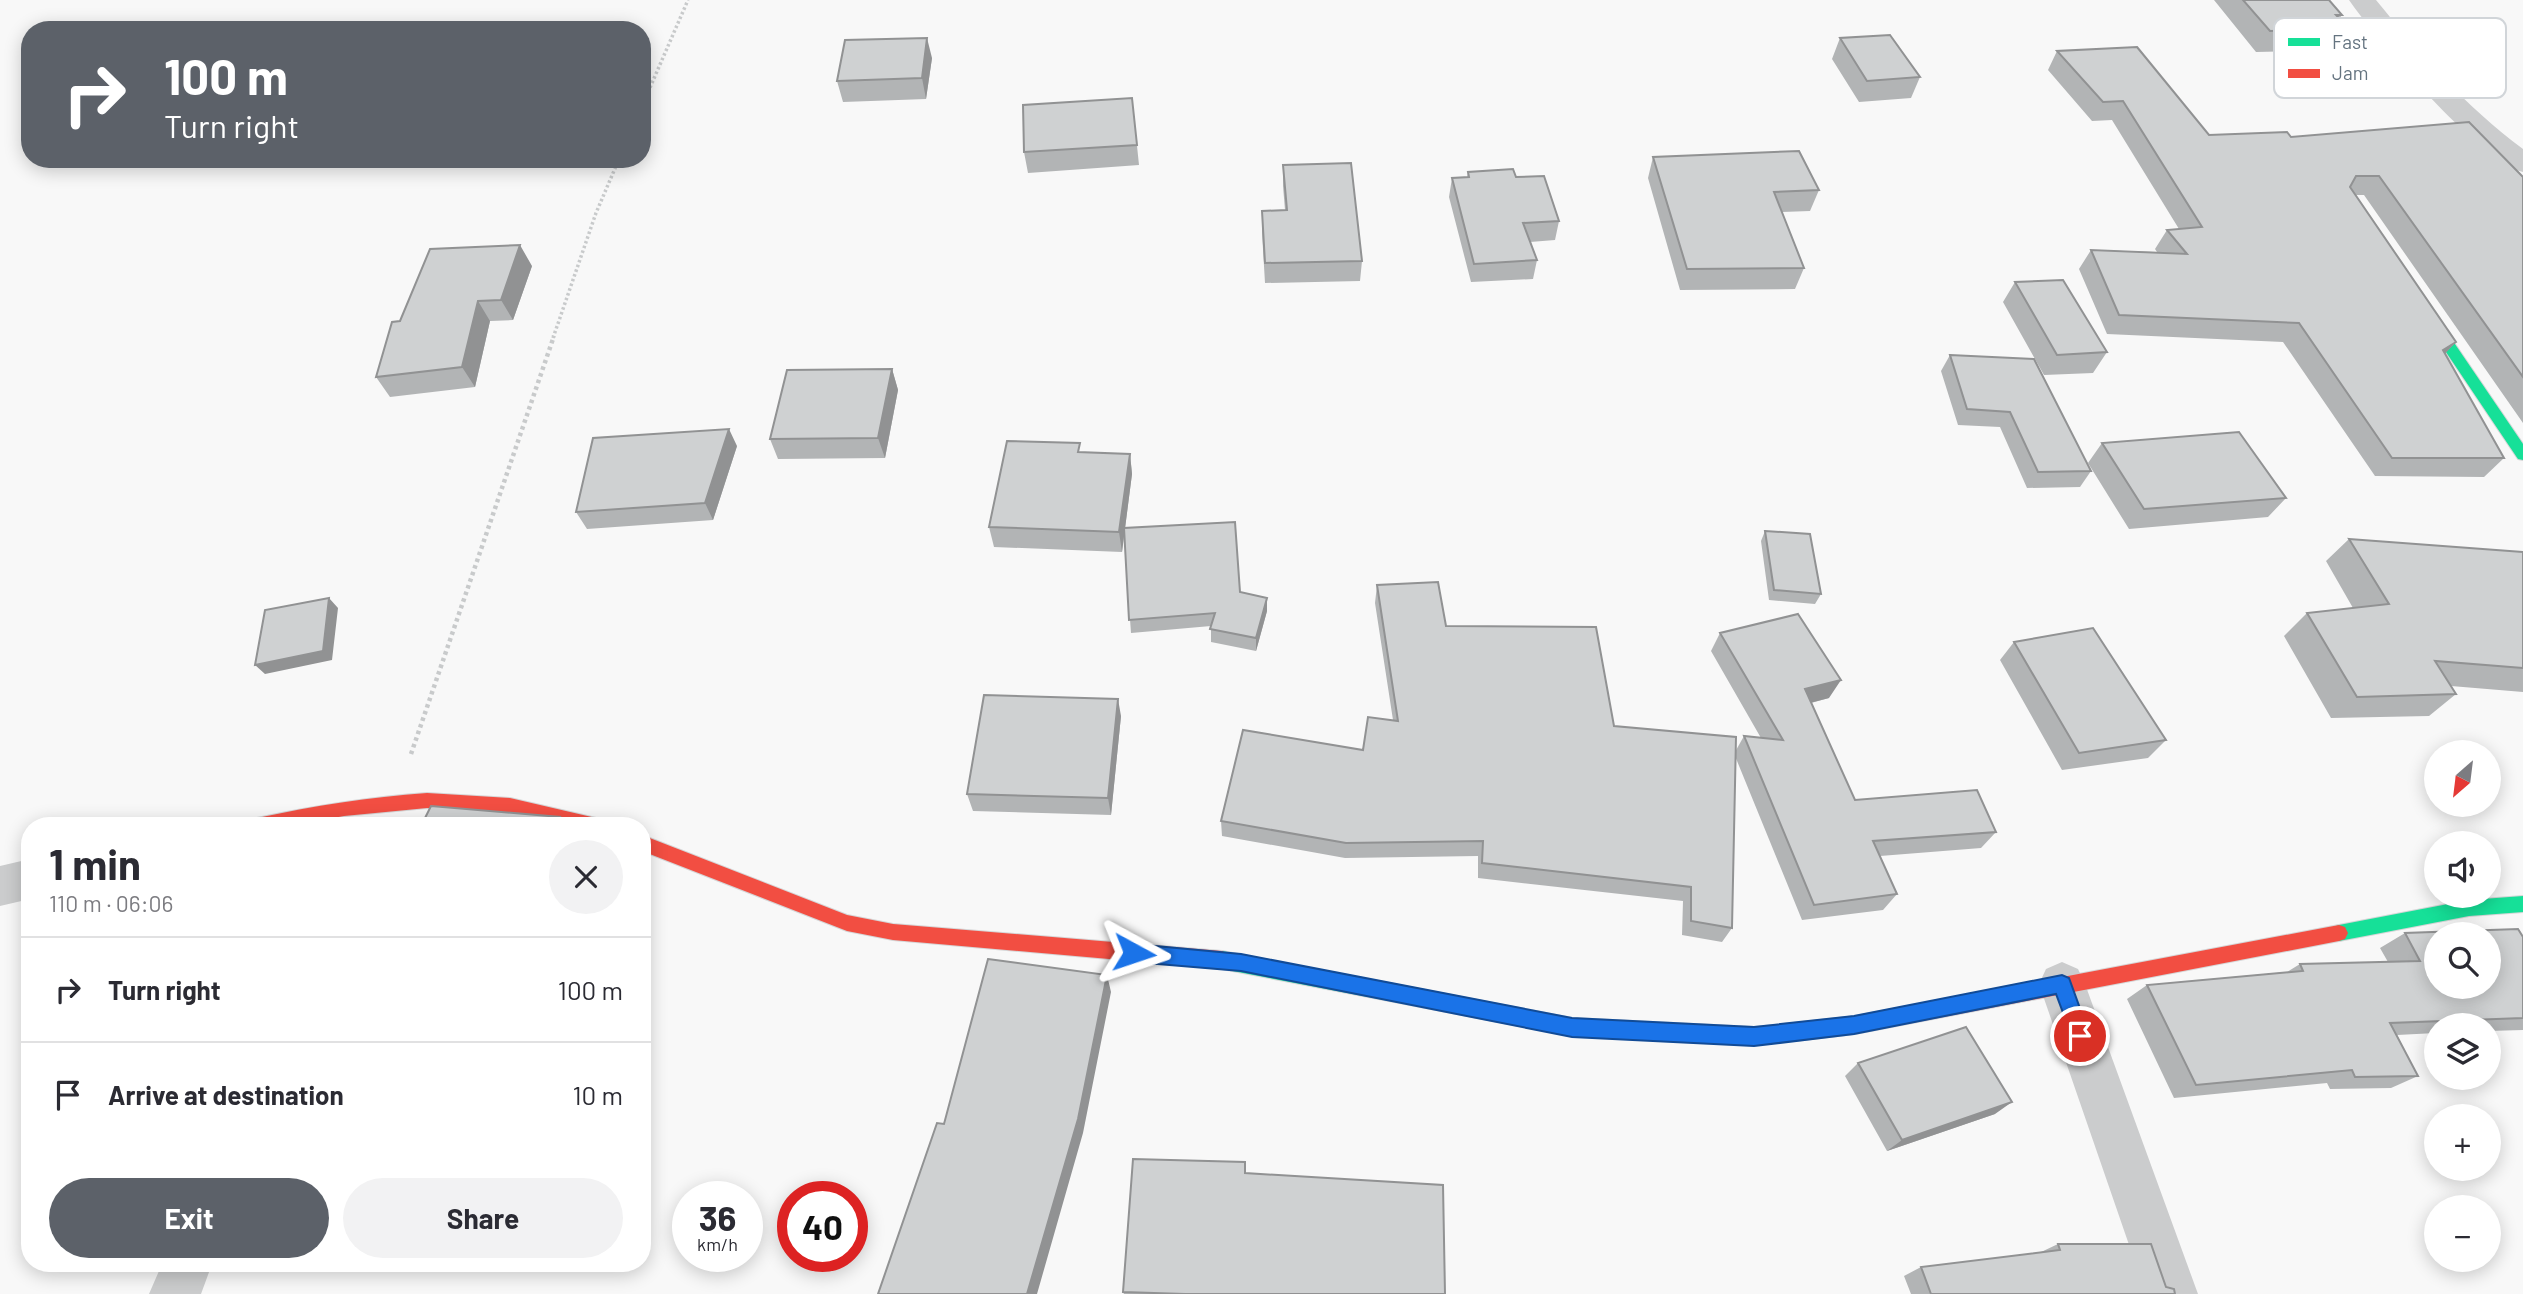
<!DOCTYPE html>
<html lang="en">
<head>
<meta charset="utf-8">
<style>
	:root { --surface:#fff; --page:#f2f2f3; --text:#2b2b33; --muted:#7c7c81; --line:#e1e1e2; --accent:#5c6169 }
	body { margin:0; font-family:Barlow,sans-serif; background:var(--page); color:var(--text); height:100vh; display:flex; flex-direction:column; font-size:26px; white-space:nowrap }
	* { box-sizing:border-box; margin:0 }
	p { font-size:23px; color:var(--muted) }
	.icon { flex:none; width:38px; height:38px; fill:none; stroke:currentColor; stroke-width:2; stroke-linecap:round; stroke-linejoin:round }
	.map { position:relative; flex:1; overflow:hidden }
	.sheet { position:absolute; left:21px; top:817px; width:630px; height:455px; display:flex; flex-direction:column; background:var(--surface); border-radius:28px; box-shadow:0 4px 18px #0003 }
	.sheet>* { flex:none }
	.hud { position:absolute; left:21px; top:21px; width:630px; height:147px; border-radius:28px; box-shadow:0 4px 18px #0003; background:#5c6169; color:#fff; overflow:hidden }
	.needle { width:46px; rotate:208deg }
	.fabs { position:absolute; left:2424px; top:740px; display:grid; gap:14px }
	.fabs a { display:grid; place-items:center; width:77px; height:77px; border-radius:50%; background:var(--surface); box-shadow:0 4px 18px #0003; font-size:35px }
	.speed { position:absolute; left:672px; top:1181px; display:flex; gap:14px; font-size:35px; font-weight:700; text-align:center }
	.speed>* { display:grid; place-content:center; width:91px; height:91px; border-radius:50%; background:var(--surface); box-shadow:0 4px 18px #0003; line-height:1 }
	.speed small { font-size:18px; font-weight:400 }
	.speed .limit { border:10px solid #d22; background:#fff; color:#111 }
	.pin { position:absolute; display:grid; place-items:center; width:60px; height:60px; color:#fff; margin:-30px; border:4px solid #fff; border-radius:50%; box-shadow:0 2px 7px #0007 }
	.me { position:absolute; width:77px; margin:-38px; rotate:95deg; stroke-linejoin:round; filter:drop-shadow(0 0 5px #0008) }
	.turn { display:flex; align-items:center; gap:24px; height:147px; padding:0 28px; font-size:32px }
	.turn .icon { width:91px; height:91px; stroke-width:2.5 }
	.turn b { display:block; font-size:49px; line-height:60px }
	.round { display:grid; place-items:center; flex:none; width:74px; height:74px; border-radius:37px; background:var(--page) }
	.overview { display:flex; align-items:center; justify-content:space-between; height:119px; padding:0 28px }
	h1 { font-size:42px; font-weight:700; line-height:52px }
	.primary-button { display:flex; gap:14px; margin-top:auto; padding:14px 28px }
	.primary-button a { flex:1; height:80px; border-radius:42px; background:var(--accent); color:#fff; font-size:28px; font-weight:700; line-height:80px; text-align:center }
	.primary-button a+a { background:var(--page); color:var(--text) }
	ul { padding:0; list-style:none }
	li { display:flex; align-items:center; gap:21px; height:105px; padding:0 28px; border-top:2px solid var(--line) }
	li div { flex:1 }
	li b { display:block; font-size:26px }
	li em { font-style:normal }
	.map>svg:first-child { display:block }
	.lines { fill:none; stroke-linecap:round; stroke-linejoin:round }
	.fast-casing { stroke:#d5d6d7; stroke-width:2 }
	.jam-casing { stroke:#d5d6d7; stroke-width:2 }
	.path-far1 { stroke:#c8cacb; stroke-width:3.5; stroke-dasharray:2.5 2.5; stroke-linecap:butt }
	.path { stroke:#c8cacb; stroke-width:4.5; stroke-dasharray:3.5 3.5; stroke-linecap:butt }
	.street { fill:#cbcccd; fill-rule:evenodd }
	.fast { fill:#16e098; fill-rule:evenodd }
	.jam { fill:#f24e42; fill-rule:evenodd }
	.wall { fill:#b2b4b5 }
	.shaded-wall { fill:#919293 }
	.building { fill:#cfd1d2; stroke:#919293; stroke-width:2; fill-rule:evenodd }
	.route { fill:#1a73e8; stroke:#114b97; stroke-width:2 }
	.key { fill:#fff; stroke:#d1d5d9; stroke-width:2 }
	.key-label { font-size:19px; fill:#657480 }
</style>
</head>
<body>
<div class="map">
<svg width="2523" height="1294" viewBox="0 0 2523 1294">
	<rect width="100%" height="100%" fill="#f8f8f8"/>
	<g class="lines">
		<defs>
			<path id="fast" d="M 2422,302 L 2427,303 L 2523,444 L 2523,460 L 2518,459 L 2417,309 L 2415,306 Z
				M 2523,896 L 2523,912 L 2469,916 L 2339,941 L 2333,939 L 2330,933 L 2333,927 L 2339,925 L 2469,900 Z
				M 1222,951 L 1572,1018 L 1754,1027 L 1794,1023 L 1801,1025 L 1803,1032 L 1801,1039 L 1754,1045 L 1572,1036 L 1222,969 L 1216,966 L 1213,960 L 1216,954 Z"/>
			<path id="jam" d="M 427,793 L 510,798 L 596,818 L 602,821 L 605,826 L 568,826 L 510,813 L 427,808 L 344,816 L 291,826 L 248,826 L 251,821 L 257,818 C 314,806 369,797 427,793 Z
				M 642,835 L 847,915 L 893,924 L 1222,951 L 1228,954 L 1231,960 L 1228,966 L 1222,969 L 893,940 L 847,931 L 642,851 Z
				M 2339,925 L 2345,927 L 2348,933 L 2345,939 L 2339,941 L 1855,1034 L 1794,1041 L 1787,1039 L 1785,1032 L 1787,1025 L 1794,1023 L 1855,1016 Z"/>
		</defs>
		<use href="#fast" class="fast-casing"/>
		<use href="#jam" class="jam-casing"/>
		<path class="path-far1" d="M 642,106 L 688,0
			M 553,338 L 596,213 L 619,159"/>
		<path class="path" d="M 411,754 L 554,336"/>
		<path class="street" d="M 2349,0 L 2376,0 C 2420,54 2466,107 2523,149 L 2523,172 C 2479,161 2377,40 2349,0 Z
			M 30,859 L 30,899 L 0,906 L 0,866 Z
			M 2062,962 L 2078,969 L 2085,984 L 2198,1294 L 2146,1294 L 2039,984 L 2046,969 Z
			M 162,1264 L 212,1264 L 201,1294 L 149,1294 Z"/>
		<use href="#fast" class="fast"/>
		<use href="#jam" class="jam"/>
	</g>
	<path class="wall" d="M 2214,0 L 2329,0 L 2342,15 L 2339,19 L 2349,29 L 2335,50 L 2256,52 Z
		M 1840,38 L 1920,77 L 1911,98 L 1859,102 L 1832,59 Z
		M 2057,51 L 2209,135 L 2291,137 L 2523,177 L 2523,423 L 2364,195 L 2356,195 L 2456,342 L 2445,353 L 2504,458 L 2484,477 L 2375,476 L 2283,342 L 2107,334 L 2079,269 L 2091,250 L 2157,252 L 2155,249 L 2167,230 L 2179,229 L 2112,120 L 2092,121 L 2048,70 Z
		M 932,58 L 926,99 L 843,102 L 837,81 Z
		M 1132,98 L 1139,165 L 1028,173 L 1024,152 Z
		M 1653,157 L 1819,190 L 1810,211 L 1782,212 L 1804,268 L 1795,289 L 1680,290 L 1648,178 Z
		M 1283,165 L 1362,261 L 1360,281 L 1265,283 L 1262,232 L 1262,211 L 1285,210 L 1283,186 Z
		M 1468,172 L 1516,177 L 1559,221 L 1555,240 L 1530,242 L 1537,260 L 1533,279 L 1471,282 L 1449,197 L 1452,178 L 1467,178 Z
		M 532,266 L 513,320 L 490,321 L 475,387 L 390,397 L 376,377 L 400,321 Z
		M 2015,282 L 2107,352 L 2093,373 L 2044,375 L 2003,302 Z
		M 1950,355 L 2091,471 L 2080,487 L 2027,488 L 2000,427 L 1958,425 L 1941,371 Z
		M 892,369 L 898,390 L 885,458 L 778,459 L 770,439 Z
		M 2102,443 L 2286,498 L 2268,517 L 2129,529 L 2088,463 Z
		M 737,446 L 713,520 L 587,529 L 576,512 Z
		M 1081,452 L 1130,454 L 1132,474 L 1125,528 L 1240,592 L 1267,611 L 1256,651 L 1211,642 L 1211,626 L 1131,633 L 1124,534 L 1122,552 L 994,547 L 989,527 Z
		M 1765,531 L 1821,594 L 1815,604 L 1769,600 L 1761,541 Z
		M 2349,539 L 2523,552 L 2523,692 L 2451,686 L 2456,694 L 2429,716 L 2331,718 L 2284,636 L 2307,613 L 2353,608 L 2326,561 Z
		M 1377,585 L 1614,726 L 1735,752 L 1744,736 L 1761,738 L 1711,651 L 1720,633 L 1829,698 L 1811,703 L 1855,800 L 1996,832 L 1981,848 L 1880,856 L 1897,894 L 1883,910 L 1802,920 L 1735,756 L 1732,928 L 1722,942 L 1682,935 L 1683,901 L 1478,878 L 1478,856 L 1345,858 L 1222,836 L 1221,821 L 1363,750 L 1393,720 L 1375,603 Z
		M 2014,642 L 2166,740 L 2148,758 L 2062,770 L 2000,660 Z
		M 1121,716 L 1111,815 L 973,811 L 967,794 Z
		M 2405,933 L 2523,937 L 2523,1030 L 2488,1031 L 2488,1026 L 2436,1026 L 2436,1033 L 2397,1035 L 2418,1076 L 2391,1088 L 2330,1089 L 2327,1083 L 2174,1098 L 2127,999 L 2147,985 L 2287,972 L 2300,964 L 2388,962 L 2380,948 Z
		M 1858,1063 L 1995,1114 L 1887,1151 L 1845,1076 Z
		M 1246,1173 L 1445,1294 L 1124,1294 L 1123,1292 Z
		M 2058,1244 L 2166,1287 L 2175,1294 L 1911,1294 L 1904,1276 L 1921,1267 L 2039,1253 Z"/>
	<path class="shaded-wall" d="M 927,38 L 932,58 L 926,99 L 922,78 Z
		M 520,245 L 532,266 L 513,320 L 501,300 Z
		M 478,301 L 490,321 L 475,387 L 462,367 Z
		M 2456,342 L 2439,360 L 2443,350 Z
		M 892,369 L 898,390 L 885,458 L 878,438 Z
		M 729,429 L 737,446 L 713,520 L 705,503 Z
		M 1130,454 L 1132,474 L 1122,552 L 1119,532 Z
		M 329,598 L 338,608 L 332,660 L 265,674 L 255,665 Z
		M 1267,598 L 1267,611 L 1256,651 L 1256,638 Z
		M 1841,680 L 1829,698 L 1794,707 L 1805,689 Z
		M 1118,699 L 1121,716 L 1111,815 L 1108,798 Z
		M 560,817 L 568,826 L 556,826 Z
		M 1107,975 L 1111,992 L 1083,1133 L 1037,1294 L 1027,1294 Z
		M 2012,1102 L 1995,1114 L 1887,1151 L 1902,1140 Z"/>
	<path class="building" d="M 2243,0 L 2329,0 L 2342,15 L 2336,15 L 2349,29 L 2270,31 Z
		M 1890,35 L 1920,77 L 1867,81 L 1840,38 Z
		M 927,38 L 922,78 L 837,81 L 845,40 Z
		M 2137,47 L 2209,135 L 2287,132 L 2291,137 L 2469,122 L 2523,177 L 2523,377 L 2379,176 L 2356,176 L 2350,187 L 2456,342 L 2443,350 L 2504,458 L 2392,458 L 2299,323 L 2119,315 L 2091,250 L 2187,254 L 2167,230 L 2202,227 L 2123,101 L 2103,102 L 2057,51 Z
		M 1132,98 L 1137,145 L 1024,152 L 1023,105 Z
		M 1799,151 L 1819,190 L 1774,192 L 1804,268 L 1687,269 L 1653,157 Z
		M 1351,163 L 1362,261 L 1265,263 L 1262,211 L 1287,210 L 1283,165 Z
		M 1513,169 L 1516,177 L 1544,176 L 1559,221 L 1523,223 L 1537,260 L 1474,264 L 1452,178 L 1469,177 L 1468,172 Z
		M 520,245 L 501,300 L 478,301 L 462,367 L 376,377 L 392,322 L 400,321 L 430,249 Z
		M 2063,280 L 2107,352 L 2057,355 L 2015,282 Z
		M 1950,355 L 2034,359 L 2091,471 L 2038,472 L 2010,412 L 1967,409 Z
		M 892,369 L 878,438 L 770,439 L 787,370 Z
		M 729,429 L 705,503 L 576,512 L 593,438 Z
		M 2239,432 L 2286,498 L 2144,509 L 2102,443 Z
		M 1007,441 L 1080,443 L 1078,452 L 1130,454 L 1119,532 L 989,527 Z
		M 1235,522 L 1240,592 L 1267,598 L 1256,638 L 1210,629 L 1215,613 L 1129,620 L 1124,528 Z
		M 1765,531 L 1810,534 L 1821,594 L 1774,590 Z
		M 2349,539 L 2523,552 L 2523,668 L 2435,661 L 2456,694 L 2357,697 L 2307,613 L 2389,604 Z
		M 1438,582 L 1446,626 L 1596,627 L 1614,726 L 1736,737 L 1732,928 L 1691,921 L 1691,887 L 1482,863 L 1483,841 L 1346,843 L 1221,821 L 1243,730 L 1363,750 L 1368,717 L 1398,721 L 1377,585 Z
		M 329,598 L 323,651 L 255,665 L 265,610 Z
		M 1798,614 L 1841,680 L 1805,689 L 1855,800 L 1977,790 L 1996,832 L 1873,841 L 1897,894 L 1814,905 L 1744,736 L 1783,740 L 1720,633 Z
		M 2093,628 L 2166,740 L 2079,753 L 2014,642 Z
		M 984,695 L 1118,699 L 1108,798 L 967,794 Z
		M 431,806 L 560,817 L 556,826 L 421,826 Z
		M 2518,929 L 2523,937 L 2523,1018 L 2390,1023 L 2418,1076 L 2355,1077 L 2352,1070 L 2196,1085 L 2147,985 L 2303,971 L 2300,964 L 2420,961 L 2405,933 ZM 2436,934 L 2488,934 L 2488,987 L 2436,987 Z
		M 988,959 L 1107,975 L 1078,1119 L 1027,1294 L 878,1294 L 937,1123 L 944,1124 Z
		M 1966,1027 L 2012,1102 L 1902,1140 L 1858,1063 Z
		M 1133,1159 L 1245,1162 L 1245,1173 L 1443,1185 L 1445,1294 L 1185,1294 L 1123,1292 Z
		M 2058,1244 L 2151,1244 L 2166,1287 L 2174,1289 L 2175,1294 L 1931,1294 L 1921,1267 L 2060,1250 Z"/>
	<path class="route" d="M 1134,944 L 1241,954 L 1572,1018 L 1754,1027 L 1854,1016 L 2062,975 L 2069,978 L 2090,1036 L 2087,1042 L 2080,1045 L 2074,1042 L 2056,994 L 1854,1034 L 1754,1046 L 1572,1037 L 1241,971 L 1134,962 L 1127,959 L 1125,953 L 1127,947 Z"/>
	<rect x="2274" y="18" width="232" height="80" rx="10" class="key"/>
	<rect x="2288" y="38" width="32" height="8" fill="#16e098"/>
	<rect x="2288" y="69" width="32" height="9" fill="#f24e42"/>
	<g class="key-label">
		<text x="2332" y="49">Fast</text>
		<text x="2332" y="80">Jam</text>
	</g>
</svg>
<div class="fabs">
<a><svg class="needle" viewBox="-14 -14 28 28"><path d="M0-13l5 13h-10z" fill="#e53935"/><path d="M0 13l5-13h-10z" fill="#7c7c81"/></svg></a>
<a><svg class="icon" aria-label="sound" viewBox="0 0 24 24"><path d="M4 9h4l5-4v14l-5-4H4zM17 9q2 3 0 6"/></svg></a>
<a><svg class="icon" aria-label="search" viewBox="0 0 24 24"><circle cx="10" cy="10" r="6"/><path d="M15 15l6 6"/></svg></a>
<a><svg class="icon" aria-label="layers" viewBox="0 0 24 24"><path d="M12 4l9 5-9 5-9-5zM3 14l9 5 9-5"/></svg></a>
<a>+</a>
<a>−</a>
</div>
<div class="speed"><div>36<small>km/h</small></div><div class="limit">40</div></div>
<div class="pin" style="left:2080px;top:1036px;background:#d93025"><svg class="icon" aria-label="arrive" viewBox="0 0 24 24"><path d="M6 21V4h12l-3 4 3 4H6"/></svg></div>
<svg class="me" style="left:1134px;top:953px" viewBox="-20 -20 40 40"><path d="M0-17L14 15 0 8-14 15z" fill="#1a73e8" stroke="#fff" stroke-width="4"/></svg>
<div class="hud">
<div class="turn"><svg class="icon" aria-label="right" viewBox="0 0 24 24"><path d="M7 20v-9h11M14 6l5 5-5 5"/></svg><div><b>100 m</b>Turn right</div></div>
</div>
<section class="sheet">
<div class="overview"><div><h1>1 min</h1><p>110 m · 06:06</p></div><a class="round"><svg class="icon" aria-label="close" viewBox="0 0 24 24"><path d="M6 6l12 12M18 6L6 18"/></svg></a></div>
<ul>
<li><svg class="icon" aria-label="right" viewBox="0 0 24 24"><path d="M7 20v-9h11M14 6l5 5-5 5"/></svg><div><b>Turn right</b></div><em>100 m</em></li>
<li><svg class="icon" aria-label="arrive" viewBox="0 0 24 24"><path d="M6 21V4h12l-3 4 3 4H6"/></svg><div><b>Arrive at destination</b></div><em>10 m</em></li>
</ul>
<div class="primary-button"><a>Exit</a><a>Share</a></div>
</section>
</div>
</body>
</html>
